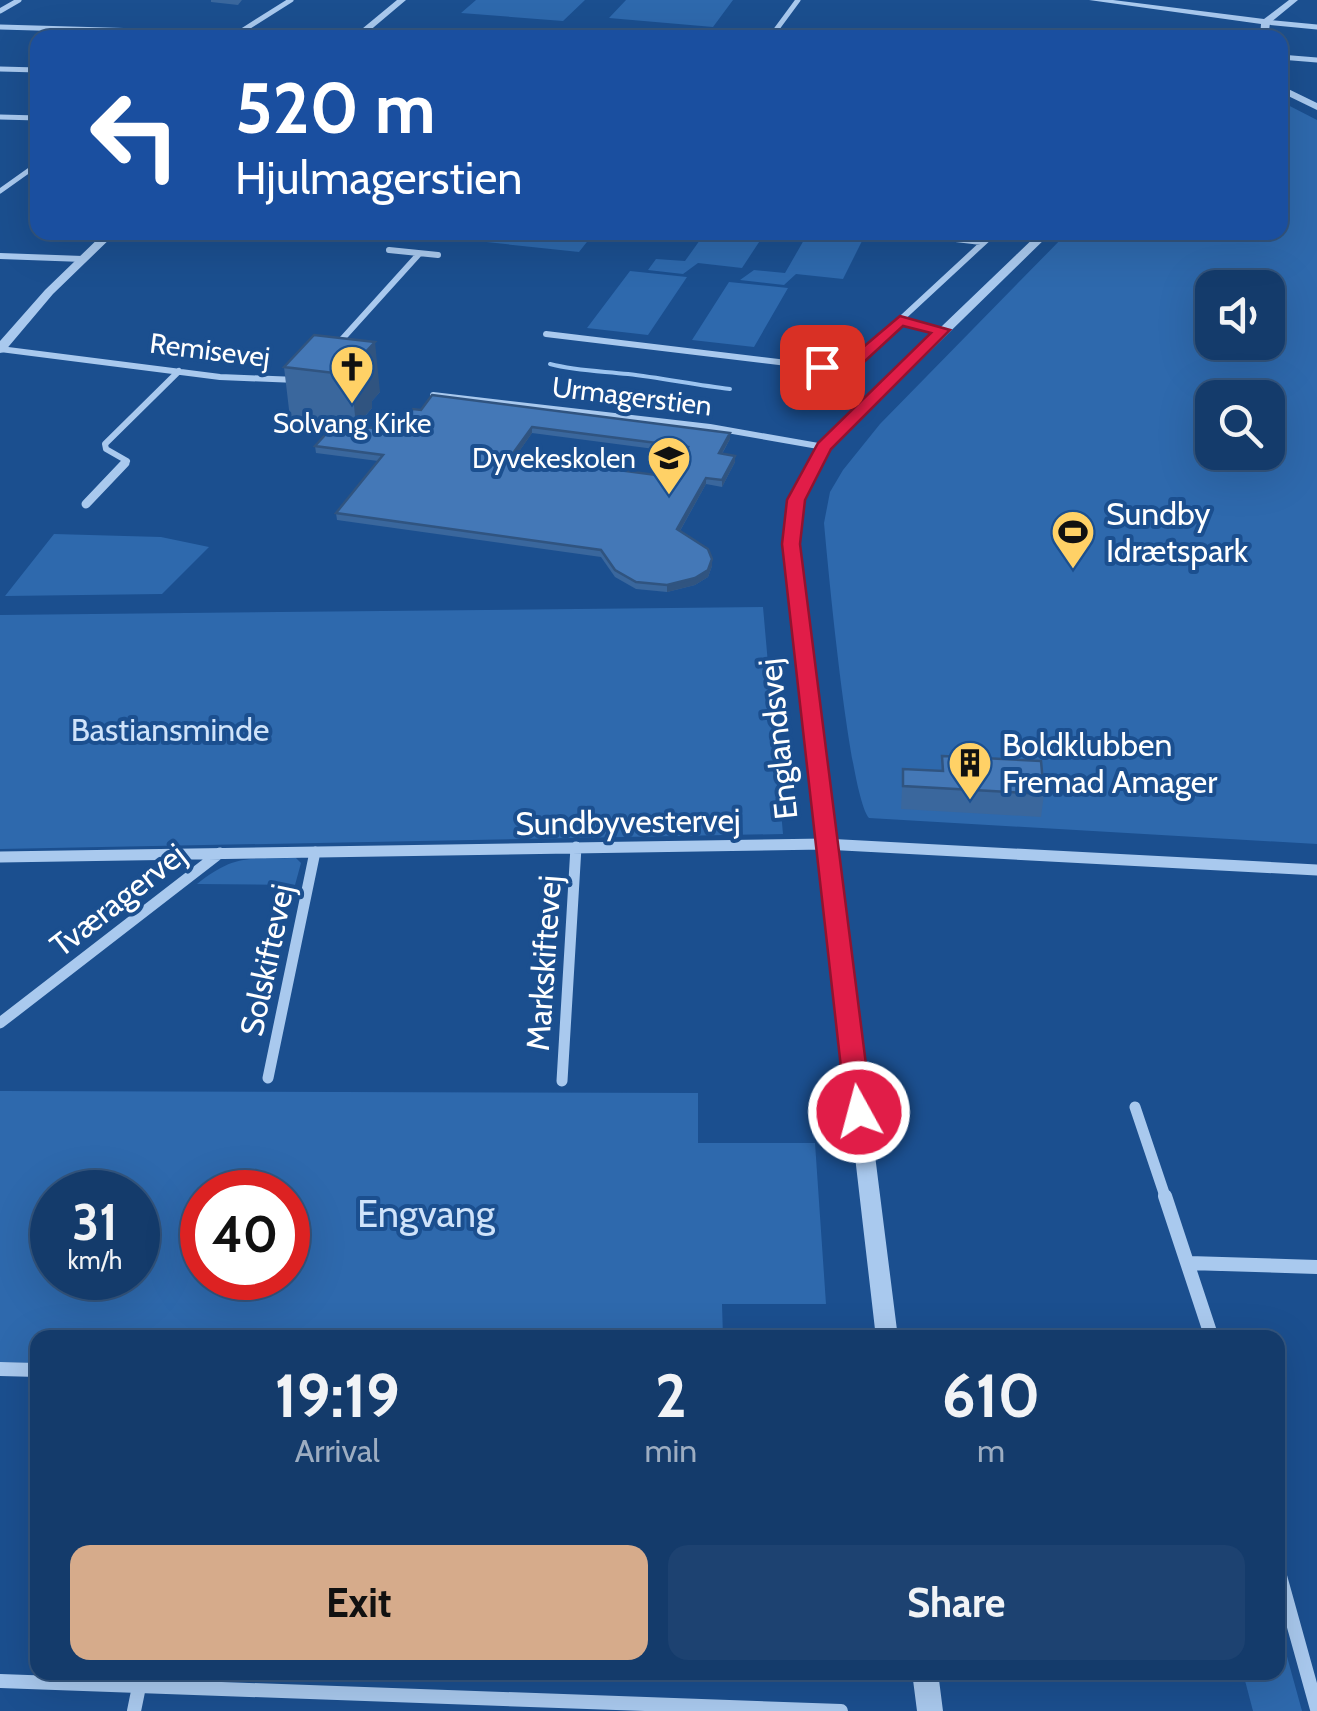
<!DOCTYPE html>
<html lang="en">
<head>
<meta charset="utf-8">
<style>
	:root { --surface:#143b6b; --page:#1d4271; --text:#f1f3f6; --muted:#9dadc1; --line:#33557e; --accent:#d6ab8b }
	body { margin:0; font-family:Cabin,sans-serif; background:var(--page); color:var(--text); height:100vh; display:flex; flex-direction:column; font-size:38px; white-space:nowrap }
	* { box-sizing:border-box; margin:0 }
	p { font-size:32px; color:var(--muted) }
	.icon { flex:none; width:55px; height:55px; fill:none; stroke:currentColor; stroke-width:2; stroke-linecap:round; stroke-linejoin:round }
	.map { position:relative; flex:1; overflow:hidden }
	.details { position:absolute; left:30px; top:1330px; width:1255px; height:350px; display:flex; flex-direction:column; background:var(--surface); border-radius:20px; box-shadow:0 10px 40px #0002,0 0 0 2px var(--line) }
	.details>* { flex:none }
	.guide { position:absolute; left:30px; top:30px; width:1258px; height:210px; border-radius:20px; box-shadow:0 10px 40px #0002,0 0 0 2px var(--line); background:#1a4fa0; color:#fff; overflow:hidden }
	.buttons { position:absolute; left:1195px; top:270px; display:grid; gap:20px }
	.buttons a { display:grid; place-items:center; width:90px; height:90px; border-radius:20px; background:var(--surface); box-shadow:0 10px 40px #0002,0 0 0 2px var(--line); font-size:50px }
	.speed { position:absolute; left:30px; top:1170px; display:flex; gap:20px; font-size:50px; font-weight:700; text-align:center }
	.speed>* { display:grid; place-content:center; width:130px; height:130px; border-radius:50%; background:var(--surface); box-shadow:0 10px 40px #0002,0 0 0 2px var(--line); line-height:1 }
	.speed small { font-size:25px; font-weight:400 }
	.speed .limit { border:15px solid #d22; background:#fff; color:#111 }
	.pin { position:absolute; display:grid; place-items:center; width:85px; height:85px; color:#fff; margin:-42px; border-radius:20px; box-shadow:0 5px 15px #0006 }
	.me { position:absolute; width:110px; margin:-55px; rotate:353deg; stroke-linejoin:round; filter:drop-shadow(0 0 8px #0008) }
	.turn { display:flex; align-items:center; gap:35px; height:210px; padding:0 40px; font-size:45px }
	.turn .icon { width:130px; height:130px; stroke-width:2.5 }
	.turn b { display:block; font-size:70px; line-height:85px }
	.eta { display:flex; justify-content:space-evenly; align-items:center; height:170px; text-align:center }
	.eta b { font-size:60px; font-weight:800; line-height:70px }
	.action { display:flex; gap:20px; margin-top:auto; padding:20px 40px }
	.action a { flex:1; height:115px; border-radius:20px; background:var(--accent); color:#111; font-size:40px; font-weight:800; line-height:115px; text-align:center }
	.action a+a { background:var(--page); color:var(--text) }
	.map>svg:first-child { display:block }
	.green { fill:#2e69ad; fill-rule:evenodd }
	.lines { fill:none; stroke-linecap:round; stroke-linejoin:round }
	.stream { stroke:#9cc4f0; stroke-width:4 }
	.minor-far4 { stroke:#a9c9ee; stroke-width:5 }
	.minor-far3 { stroke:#a9c9ee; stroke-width:6 }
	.minor-far2 { stroke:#a9c9ee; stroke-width:9 }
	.minor-far1 { stroke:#a9c9ee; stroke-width:11 }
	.minor { stroke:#a9c9ee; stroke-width:14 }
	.tertiary { fill:#a9c9ee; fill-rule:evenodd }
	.wall { fill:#3a679d; fill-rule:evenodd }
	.shaded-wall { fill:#305480 }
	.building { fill:#4478b7; stroke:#305480; stroke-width:2.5; fill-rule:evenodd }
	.route { fill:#e11d48; stroke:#92132f; stroke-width:2.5 }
	.labels { text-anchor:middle; stroke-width:8; stroke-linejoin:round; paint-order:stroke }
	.far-street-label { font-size:28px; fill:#fff; stroke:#1b4f8f }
	.far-poi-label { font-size:28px; fill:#fff; stroke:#1b4f8f }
	.poi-label { font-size:32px; fill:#fff; stroke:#1b4f8f; text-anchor:start }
	.park-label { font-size:32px; fill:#cfe3fa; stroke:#1b4f8f }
	.street-label { font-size:32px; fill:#fff; stroke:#1b4f8f }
	.near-park-label { font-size:38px; fill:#cfe3fa; stroke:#1b4f8f }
</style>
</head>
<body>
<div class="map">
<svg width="1317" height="1711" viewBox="0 0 1317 1711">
	<rect width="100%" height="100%" fill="#1b4f8f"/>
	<path class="green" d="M 476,0 L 585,0 L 563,21 L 461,13 Z
		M 626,0 L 733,0 L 713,27 L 609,18 Z
		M 1280,101 L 1317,120 L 1317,844 L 869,818 C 849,795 828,567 824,523 L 830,492 L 843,470 L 880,424 L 1068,232 L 1280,232 ZM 1212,288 L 1268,288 L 1268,342 L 1212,342 ZM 1212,398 L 1268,398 L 1268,452 L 1212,452 Z
		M 402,233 L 594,232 L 594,233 L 579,252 Z
		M 705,233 L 765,233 L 742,268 L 698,263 L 683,274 L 648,270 L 656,259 L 685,261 Z
		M 808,233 L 863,239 L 843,279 L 796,274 L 784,285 L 740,280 L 754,270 L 785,273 Z
		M 630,271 L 687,277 L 648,335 L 587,328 Z
		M 729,282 L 788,288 L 754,347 L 692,340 Z
		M 54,534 L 161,537 L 209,547 L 162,594 L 5,596 Z
		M 763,607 L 783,834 L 0,849 L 0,615 Z
		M 296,858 L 301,863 L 295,885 L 197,884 C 235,854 249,859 296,858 Z
		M 0,1091 L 698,1093 L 698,1143 L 815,1143 L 826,1304 L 722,1304 L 723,1337 L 38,1338 L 37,1363 L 0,1362 ZM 52,1192 L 138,1192 L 138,1278 L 52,1278 ZM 202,1192 L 288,1192 L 288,1278 L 202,1278 Z
		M 1278,1642 L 1283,1642 L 1302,1711 L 1253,1711 L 1243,1673 L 1278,1672 Z"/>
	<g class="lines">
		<path class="stream" d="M 550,364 C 577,371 601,371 628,374 C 662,378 696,385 730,389"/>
		<path class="minor-far4" d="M 0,11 L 19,0
			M 1266,22 L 1317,27
			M 0,27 L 356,37
			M 237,34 L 291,0
			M 359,34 L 395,38
			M 770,38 L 798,0
			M 1280,57 L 1317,60
			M 0,69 L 38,70
			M 0,117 L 38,118
			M 0,191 L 38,164"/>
		<path class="minor-far3" d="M 897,232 L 981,242
			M 389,250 L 438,255
			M 0,256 L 83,259
			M 900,321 L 942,331
			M 546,334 L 846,370 L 995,232
			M 335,347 L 419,254
			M 0,349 L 220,377 L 297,380
			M 433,395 L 710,427 L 824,447
			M 123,465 L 127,461 L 106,449 L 105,444 L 179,371"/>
		<path class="minor-far2" d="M 86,504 L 125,463"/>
		<path class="minor-far1" d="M 0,857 L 824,844 L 1317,870
			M 0,1023 L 220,853
			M 268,1078 L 315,852
			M 562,1081 L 576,847
			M 1135,1107 L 1166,1199"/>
		<path class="minor" d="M 1165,1196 L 1212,1338
			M 1189,1263 L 1317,1267
			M 0,1369 L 38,1370
			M 1278,1569 L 1317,1709
			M 0,1681 L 841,1711
			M 134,1711 L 142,1672"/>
		<path class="tertiary" d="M 397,0 L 406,0 L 361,38 L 351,38 Z
			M 1089,0 L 1113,0 L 1264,19 L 1289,0 L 1298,0 L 1270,23 L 1268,38 L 1260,38 L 1261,24 Z
			M 1280,85 L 1317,103 L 1317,110 L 1280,92 Z
			M 105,232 L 117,232 L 53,294 L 4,352 L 0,353 L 0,341 L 45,290 Z
			M 1040,232 L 1052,232 L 830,449 L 803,499 L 798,543 L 898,1338 L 876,1338 L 784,543 L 789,499 L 819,444 Z
			M 912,1672 L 938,1672 L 943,1711 L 917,1711 Z"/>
	</g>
	<path class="wall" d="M 211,0 L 242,0 L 238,5 L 211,2 Z
		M 314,335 L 380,392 L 372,401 L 372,408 L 357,426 L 395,431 L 413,409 L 730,433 L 730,439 L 722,454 L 735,456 L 735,462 L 722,487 L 706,484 L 680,531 L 712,559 L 712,566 L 708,577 L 695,585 L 667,592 L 636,589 L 615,577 L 601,557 L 337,520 L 336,513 L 378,461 L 316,453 L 315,446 L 335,424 L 290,418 L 284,367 ZM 532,433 L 685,453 L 671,477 L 515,457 Z
		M 942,756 L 1044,794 L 1041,817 L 901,809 L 903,769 L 941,771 Z"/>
	<path class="shaded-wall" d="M 375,342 L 380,392 L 372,401 L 372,408 L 356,426 L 351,375 L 362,356 Z
		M 532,427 L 532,433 L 511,463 L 511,456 Z
		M 730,433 L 730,439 L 718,460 L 719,453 Z
		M 735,456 L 735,462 L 722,487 L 722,480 Z
		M 706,478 L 706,484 L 677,536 L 677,529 Z
		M 712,559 L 712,566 L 708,577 L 695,585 L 667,592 L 667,585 Z"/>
	<path class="building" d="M 314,335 L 375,342 L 362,356 L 368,357 L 351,375 L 284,367 Z
		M 432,395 L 730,433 L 719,453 L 735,456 L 722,480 L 706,478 L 677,529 L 708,549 L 712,559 L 708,570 L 695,578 L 667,585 L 636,582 L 615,570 L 601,550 L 336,513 L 383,455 L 315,446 L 336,423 L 395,431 L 413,409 L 421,410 ZM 532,427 L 688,447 L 671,477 L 511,456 Z
		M 942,756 L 1041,761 L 1044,794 L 903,786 L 903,769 L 943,771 Z"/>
	<path class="route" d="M 900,316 L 950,330 L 831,449 L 805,500 L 800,544 L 872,1112 L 868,1119 L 850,1119 L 846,1112 L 782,544 L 787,500 L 818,443 L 931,333 L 903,326 L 852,373 L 822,372 L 814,367 L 822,362 L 842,365 Z"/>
	<defs>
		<symbol id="church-pin" viewBox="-11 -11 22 30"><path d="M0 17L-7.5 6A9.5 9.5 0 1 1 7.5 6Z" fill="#ffd166" stroke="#1b4f8f"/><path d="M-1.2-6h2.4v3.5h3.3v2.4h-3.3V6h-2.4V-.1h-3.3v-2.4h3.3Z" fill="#111"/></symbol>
		<symbol id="school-pin" viewBox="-11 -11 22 30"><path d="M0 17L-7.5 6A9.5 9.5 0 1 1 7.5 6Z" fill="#ffd166" stroke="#1b4f8f"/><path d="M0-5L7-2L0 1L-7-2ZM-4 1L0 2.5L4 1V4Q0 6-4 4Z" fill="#111"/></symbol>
		<symbol id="stadium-pin" viewBox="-11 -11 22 30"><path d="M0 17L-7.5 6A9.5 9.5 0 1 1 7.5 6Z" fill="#ffd166" stroke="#1b4f8f"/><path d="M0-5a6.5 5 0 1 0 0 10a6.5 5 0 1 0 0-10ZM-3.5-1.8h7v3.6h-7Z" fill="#111"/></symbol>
		<symbol id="building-pin" viewBox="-11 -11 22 30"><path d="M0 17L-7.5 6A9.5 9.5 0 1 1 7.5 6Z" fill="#ffd166" stroke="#1b4f8f"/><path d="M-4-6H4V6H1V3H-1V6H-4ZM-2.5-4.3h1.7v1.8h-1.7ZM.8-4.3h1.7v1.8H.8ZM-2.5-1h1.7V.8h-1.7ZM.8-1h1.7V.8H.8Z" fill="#111"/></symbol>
	</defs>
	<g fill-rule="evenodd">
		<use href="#church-pin" x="327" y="342" width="50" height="68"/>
		<use href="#school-pin" x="644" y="433" width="50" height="68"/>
		<use href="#stadium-pin" x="1048" y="507" width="50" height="68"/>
		<use href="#building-pin" x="945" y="738" width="50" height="68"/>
	</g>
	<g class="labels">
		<g class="far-street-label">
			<text transform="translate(210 350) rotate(7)" y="10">Remisevej</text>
			<text transform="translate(632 396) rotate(7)" y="10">Urmagerstien</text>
		</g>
		<g class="far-poi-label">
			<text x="352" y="433">Solvang Kirke</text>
			<text x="636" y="468" text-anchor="end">Dyvekeskolen</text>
		</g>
		<g class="poi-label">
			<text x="1106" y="525">Sundby<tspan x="1106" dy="37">Idrætspark</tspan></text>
			<text x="1002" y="756">Boldklubben<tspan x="1002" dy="37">Fremad Amager</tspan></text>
		</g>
		<g class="park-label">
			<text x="170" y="741">Bastiansminde</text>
		</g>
		<g class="street-label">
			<text transform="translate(778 739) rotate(-96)" y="11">Englandsvej</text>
			<text transform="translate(628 822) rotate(-1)" y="11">Sundbyvestervej</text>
			<text transform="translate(118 900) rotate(-38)" y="11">Tværagervej</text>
			<text transform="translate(267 960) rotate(-78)" y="11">Solskiftevej</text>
			<text transform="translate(544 963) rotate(-86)" y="11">Markskiftevej</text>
		</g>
		<g class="near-park-label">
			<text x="426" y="1227">Engvang</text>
		</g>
	</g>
</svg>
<div class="buttons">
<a><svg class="icon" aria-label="sound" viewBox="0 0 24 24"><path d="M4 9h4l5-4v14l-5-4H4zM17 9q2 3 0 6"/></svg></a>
<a><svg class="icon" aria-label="search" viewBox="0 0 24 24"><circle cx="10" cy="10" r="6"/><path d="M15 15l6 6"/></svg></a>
</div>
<div class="speed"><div>31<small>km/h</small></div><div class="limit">40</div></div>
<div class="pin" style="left:822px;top:367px;background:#d93025"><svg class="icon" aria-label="arrive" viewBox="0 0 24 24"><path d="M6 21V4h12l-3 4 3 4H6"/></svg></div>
<svg class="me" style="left:859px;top:1112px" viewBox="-20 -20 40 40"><circle r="17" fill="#e11d48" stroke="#fff" stroke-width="3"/><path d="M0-11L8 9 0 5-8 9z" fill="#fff"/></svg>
<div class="guide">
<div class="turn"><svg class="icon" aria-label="left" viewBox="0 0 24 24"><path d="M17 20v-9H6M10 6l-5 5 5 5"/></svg><div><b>520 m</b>Hjulmagerstien</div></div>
</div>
<section class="details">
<div class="eta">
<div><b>19:19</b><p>Arrival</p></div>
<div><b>2</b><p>min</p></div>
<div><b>610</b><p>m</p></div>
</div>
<div class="action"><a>Exit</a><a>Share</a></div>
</section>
</div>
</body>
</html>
